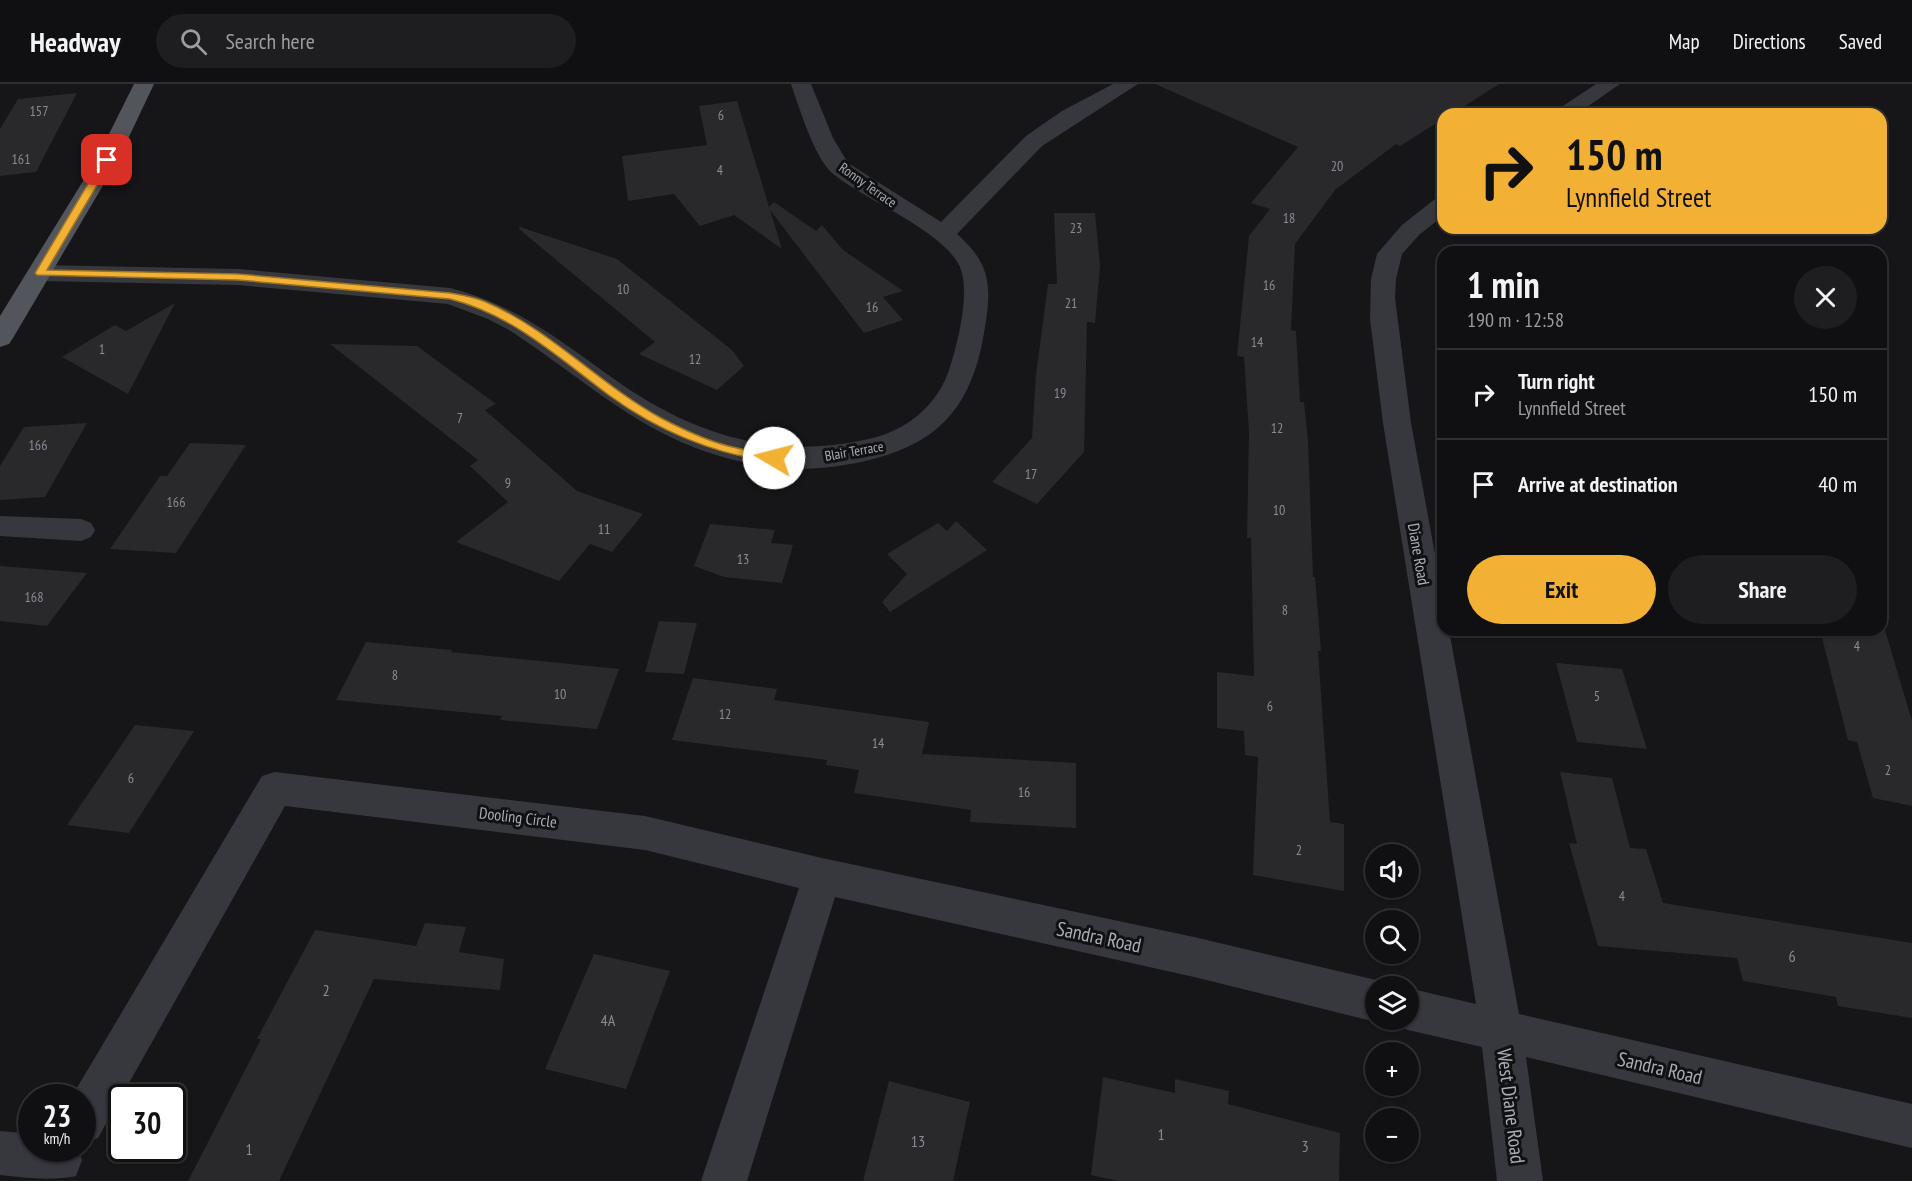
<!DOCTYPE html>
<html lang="en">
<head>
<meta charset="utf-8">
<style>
	:root { --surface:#101012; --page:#1e1e20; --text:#f1f3f6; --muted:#9c9d9f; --line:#303032; --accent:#f2b134 }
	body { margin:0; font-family:"PT Sans Narrow",sans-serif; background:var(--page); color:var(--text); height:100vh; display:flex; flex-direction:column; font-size:22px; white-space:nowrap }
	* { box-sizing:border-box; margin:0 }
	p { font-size:20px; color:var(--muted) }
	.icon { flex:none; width:33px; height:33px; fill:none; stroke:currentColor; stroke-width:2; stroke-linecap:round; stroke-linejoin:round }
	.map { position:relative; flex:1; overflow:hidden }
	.side { position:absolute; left:1437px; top:162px; width:450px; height:390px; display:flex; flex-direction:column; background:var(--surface); border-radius:18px; box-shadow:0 2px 4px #0004,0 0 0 2px var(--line) }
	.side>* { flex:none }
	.guide { position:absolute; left:1437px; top:24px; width:450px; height:126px; border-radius:18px; box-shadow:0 2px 4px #0004,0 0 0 2px var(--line); background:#f2b134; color:#111; overflow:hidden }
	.controls { position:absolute; left:1365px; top:760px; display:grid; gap:12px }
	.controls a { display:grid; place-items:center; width:54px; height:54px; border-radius:50%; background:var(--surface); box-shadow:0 2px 4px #0004,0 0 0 2px var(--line); font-size:30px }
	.speed { position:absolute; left:18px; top:1000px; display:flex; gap:12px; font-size:30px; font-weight:700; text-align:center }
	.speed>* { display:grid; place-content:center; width:78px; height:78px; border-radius:50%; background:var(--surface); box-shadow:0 2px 4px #0004,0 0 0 2px var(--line); line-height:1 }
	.speed small { font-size:15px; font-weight:400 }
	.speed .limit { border:3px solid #111; border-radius:9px; background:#fff; color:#111 }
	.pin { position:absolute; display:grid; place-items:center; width:51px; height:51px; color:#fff; margin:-26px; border-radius:12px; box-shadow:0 3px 9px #0006 }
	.me { position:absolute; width:66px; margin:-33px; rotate:278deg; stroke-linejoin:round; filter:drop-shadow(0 0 4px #0008) }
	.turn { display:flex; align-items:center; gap:21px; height:126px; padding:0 30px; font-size:27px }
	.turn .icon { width:78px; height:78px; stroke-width:2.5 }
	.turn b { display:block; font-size:42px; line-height:51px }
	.round { display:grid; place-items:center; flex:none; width:63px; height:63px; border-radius:32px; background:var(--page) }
	.overview { display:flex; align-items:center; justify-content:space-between; height:102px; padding:0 30px }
	h1 { font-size:36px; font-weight:700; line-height:45px }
	.action { display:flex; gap:12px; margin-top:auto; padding:12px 30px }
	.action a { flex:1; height:69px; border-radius:36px; background:var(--accent); color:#111; font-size:24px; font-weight:700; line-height:69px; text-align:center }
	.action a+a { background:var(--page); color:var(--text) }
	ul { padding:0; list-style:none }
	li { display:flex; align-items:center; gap:18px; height:90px; padding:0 30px; border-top:2px solid var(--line) }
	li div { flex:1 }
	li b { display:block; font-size:22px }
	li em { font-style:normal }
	header { display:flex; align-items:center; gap:36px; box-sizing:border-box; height:84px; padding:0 30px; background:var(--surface); border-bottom:2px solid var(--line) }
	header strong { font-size:28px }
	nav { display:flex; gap:33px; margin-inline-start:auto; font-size:21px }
	.search { width:420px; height:54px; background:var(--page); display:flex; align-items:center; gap:15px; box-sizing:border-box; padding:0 21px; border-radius:33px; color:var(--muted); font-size:22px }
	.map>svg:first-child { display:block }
	.building { fill:#29292c }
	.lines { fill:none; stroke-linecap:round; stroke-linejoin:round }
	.lane { fill:#37383d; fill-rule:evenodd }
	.street { fill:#37383d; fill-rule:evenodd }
	.primary { fill:#53555c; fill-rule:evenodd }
	.route { fill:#f2b134; stroke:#9d7322; stroke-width:1.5 }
	.labels { text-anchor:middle; stroke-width:6; stroke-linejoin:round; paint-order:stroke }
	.number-label { font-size:14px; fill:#888b94 }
	.far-street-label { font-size:14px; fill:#a8adb8; stroke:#111113 }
	.street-label { font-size:16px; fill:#a8adb8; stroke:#111113 }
	.near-number-label { font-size:16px; fill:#888b94 }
	.near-street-label { font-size:20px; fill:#a8adb8; stroke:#111113 }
</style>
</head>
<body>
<header>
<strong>Headway</strong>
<div class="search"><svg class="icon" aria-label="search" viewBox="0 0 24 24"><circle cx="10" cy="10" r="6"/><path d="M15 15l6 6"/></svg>Search here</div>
<nav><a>Map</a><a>Directions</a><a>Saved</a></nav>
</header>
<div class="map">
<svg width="1912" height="1097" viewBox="0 0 1912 1097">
	<rect width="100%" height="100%" fill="#161618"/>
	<path class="building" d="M 1155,0 L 1499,0 L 1452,30 L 1443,30 L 1443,35 L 1400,62 L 1396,60 L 1335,106 L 1295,160 L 1291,246 L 1296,247 L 1300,318 L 1304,318 L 1308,357 L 1313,493 L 1315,493 L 1321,567 L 1318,567 L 1330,738 L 1344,740 L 1344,807 L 1253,791 L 1258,673 L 1245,671 L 1244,647 L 1217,644 L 1217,588 L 1254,592 L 1251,454 L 1247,454 L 1249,349 L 1244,273 L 1237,272 L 1249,152 L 1270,125 L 1251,119 L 1298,63 Z
		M 77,9 L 36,88 L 0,92 L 0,45 L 18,15 Z
		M 737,17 L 769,123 L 774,118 L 816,147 L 822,141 L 843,166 L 903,207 L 883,213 L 903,236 L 864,249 L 770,126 L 782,165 L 734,131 L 700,142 L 674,110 L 628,117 L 622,72 L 707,61 L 699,22 Z
		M 1054,129 L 1095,129 L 1100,182 L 1095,239 L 1087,238 L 1084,368 L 1037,420 L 992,398 L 1032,354 L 1036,290 L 1048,200 L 1057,200 Z
		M 520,143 L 617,175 L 732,266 L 744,282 L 717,306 L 639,270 L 655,258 L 519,145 Z
		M 175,219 L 128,310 L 62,273 L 115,241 L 126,247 Z
		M 330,260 L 417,262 L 496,320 L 485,326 L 577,407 L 643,430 L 612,468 L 590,460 L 559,497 L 456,458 L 508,418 L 470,382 L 478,376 Z
		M 87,339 L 45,413 L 0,416 L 0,382 L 24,343 Z
		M 190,359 L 246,361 L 176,469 L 110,465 L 160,392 L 167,392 Z
		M 956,437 L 987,466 L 890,528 L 882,518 L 907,490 L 887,470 L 938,439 L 947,447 Z
		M 710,440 L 775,446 L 771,459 L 793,461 L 782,499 L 724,493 L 694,482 Z
		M 0,482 L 87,489 L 47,542 L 0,537 Z
		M 659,537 L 697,539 L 684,590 L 645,588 Z
		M 1820,546 L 1885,546 L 1912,637 L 1912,722 L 1873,714 L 1857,658 L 1848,656 Z
		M 366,558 L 452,566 L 451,568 L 619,585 L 597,645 L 500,636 L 502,632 L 336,616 Z
		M 1556,579 L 1622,585 L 1647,665 L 1577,658 Z
		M 693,594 L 777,605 L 774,616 L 929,638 L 922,670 L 1076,679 L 1076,744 L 970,738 L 971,726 L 854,709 L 859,686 L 826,681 L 827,676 L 672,656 Z
		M 135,641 L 194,647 L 129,749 L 67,741 Z
		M 1560,688 L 1612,694 L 1630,764 L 1646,765 L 1663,819 L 1912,859 L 1912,934 L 1838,922 L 1836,913 L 1743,897 L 1737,874 L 1598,862 L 1569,759 L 1577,760 Z
		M 425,839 L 466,843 L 459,868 L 504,875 L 500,906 L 374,895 L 279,1097 L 188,1097 L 261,955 L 257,955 L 315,846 L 416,862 Z
		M 594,870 L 670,887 L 626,1005 L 545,985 Z
		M 1103,993 L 1175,1009 L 1175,995 L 1229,1007 L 1228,1020 L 1340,1049 L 1339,1097 L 1119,1097 L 1091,1091 Z
		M 889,997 L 970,1018 L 953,1097 L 863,1097 Z"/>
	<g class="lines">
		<path class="lane" d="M 0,432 L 81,435 L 91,439 L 95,446 L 91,453 L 81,457 L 0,452 Z"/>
		<path class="street" d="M 791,0 L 811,0 L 833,54 L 848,79 L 941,138 L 1026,52 L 1062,27 L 1113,0 L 1138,0 L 1042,62 L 957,150 C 990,179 992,201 985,243 C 973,322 940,361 861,378 C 832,384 801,387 771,383 C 655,367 601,306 509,246 L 488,235 L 448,220 L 238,201 L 40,197 L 31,194 L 28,189 L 31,184 L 40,181 L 238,185 L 450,204 C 521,222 566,262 624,302 C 698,352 776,375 864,356 C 902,349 934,326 948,289 C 957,263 971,209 960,183 C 943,146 864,116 832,89 C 814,73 799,23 791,0 Z
			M 1596,0 L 1620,0 L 1577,30 L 1551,30 Z
			M 1443,113 L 1443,132 L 1419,151 L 1402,170 L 1396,195 L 1395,214 L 1411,339 L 1443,514 L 1443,546 L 1449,546 L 1519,930 L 1912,1020 L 1912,1064 L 1526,973 L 1543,1097 L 1497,1097 L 1482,963 L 1408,946 L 1393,940 L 1392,936 L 1408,936 L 1408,904 L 1476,920 L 1383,339 L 1370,235 L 1371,195 L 1377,170 L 1402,141 L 1435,115 Z
			M 275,688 L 645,732 L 822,774 L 1194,853 L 1376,896 L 1391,903 L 1376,903 L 1376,936 L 1380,936 L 1376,938 L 1194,893 L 835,813 L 747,1097 L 701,1097 L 799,804 L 645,766 L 285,722 L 98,1054 L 82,1060 L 82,1014 L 71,1014 L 262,692 Z
			M 0,1047 L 32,1050 L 32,1065 L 78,1065 L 82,1076 L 76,1092 C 52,1097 25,1094 0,1091 Z"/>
		<path class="primary" d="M 134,0 L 154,0 L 118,76 L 13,254 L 9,260 L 0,263 L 0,232 L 96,76 Z"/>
	</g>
	<path class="route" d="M 107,73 L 112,76 L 47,186 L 238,190 L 450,209 C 462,211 475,213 486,218 C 551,246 599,300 661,334 C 684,346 711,359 737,364 C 749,367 773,365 780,374 L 774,378 C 714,370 660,348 610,312 C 559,274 513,231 450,215 L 238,196 L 37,191 L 35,189 L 102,76 Z"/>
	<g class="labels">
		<g class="number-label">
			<text x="39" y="32">157</text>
			<text x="721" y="36">6</text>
			<text x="21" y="80">161</text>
			<text x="1337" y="87">20</text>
			<text x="720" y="91">4</text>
			<text x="1289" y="139">18</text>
			<text x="1076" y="149">23</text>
			<text x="1269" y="206">16</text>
			<text x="623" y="210">10</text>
			<text x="1071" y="224">21</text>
			<text x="872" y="228">16</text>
			<text x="1257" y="263">14</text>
			<text x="102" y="270">1</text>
			<text x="695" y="280">12</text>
			<text x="1060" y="314">19</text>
			<text x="460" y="339">7</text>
			<text x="1277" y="349">12</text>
			<text x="38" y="366">166</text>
			<text x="1031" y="395">17</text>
			<text x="508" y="404">9</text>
			<text x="176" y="423">166</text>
			<text x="1279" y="431">10</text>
			<text x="604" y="450">11</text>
			<text x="743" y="480">13</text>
			<text x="34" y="518">168</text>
			<text x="1285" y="531">8</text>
			<text x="1857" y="567">4</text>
			<text x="395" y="596">8</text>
			<text x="560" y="615">10</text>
			<text x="1597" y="617">5</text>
			<text x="1270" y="627">6</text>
			<text x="725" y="635">12</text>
			<text x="878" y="664">14</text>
			<text x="1888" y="691">2</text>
			<text x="131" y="699">6</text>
			<text x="1024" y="713">16</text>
			<text x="1299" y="771">2</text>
			<text x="1622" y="817">4</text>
		</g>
		<g class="far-street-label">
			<text transform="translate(868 101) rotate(35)" y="5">Ronny Terrace</text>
			<text transform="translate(854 367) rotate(-10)" y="5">Blair Terrace</text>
		</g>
		<g class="street-label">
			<text transform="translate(1419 470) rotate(80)" y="6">Diane Road</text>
			<text transform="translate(518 733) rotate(7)" y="6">Dooling Circle</text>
		</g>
		<g class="near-number-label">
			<text x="1792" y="878">6</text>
			<text x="326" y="912">2</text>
			<text x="608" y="942">4A</text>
			<text x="1161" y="1056">1</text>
			<text x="918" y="1063">13</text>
			<text x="1305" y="1068">3</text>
			<text x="249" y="1071">1</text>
		</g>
		<g class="near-street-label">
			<text transform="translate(1099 853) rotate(12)" y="7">Sandra Road</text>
			<text transform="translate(1660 984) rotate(13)" y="7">Sandra Road</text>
			<text transform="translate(1511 1022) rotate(83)" y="7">West Diane Road</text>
		</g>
	</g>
</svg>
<div class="controls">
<a><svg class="icon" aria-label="sound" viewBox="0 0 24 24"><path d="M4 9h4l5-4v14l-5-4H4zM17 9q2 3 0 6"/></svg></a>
<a><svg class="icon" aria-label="search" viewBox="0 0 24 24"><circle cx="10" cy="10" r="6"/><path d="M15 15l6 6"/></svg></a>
<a><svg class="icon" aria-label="layers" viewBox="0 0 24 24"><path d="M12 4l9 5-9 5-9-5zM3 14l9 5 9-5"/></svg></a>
<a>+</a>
<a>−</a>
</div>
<div class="speed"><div>23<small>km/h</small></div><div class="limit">30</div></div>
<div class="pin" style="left:107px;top:76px;background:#d93025"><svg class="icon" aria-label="arrive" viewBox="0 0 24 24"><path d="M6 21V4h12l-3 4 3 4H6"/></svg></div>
<svg class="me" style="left:774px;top:374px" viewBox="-20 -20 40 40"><circle r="19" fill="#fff"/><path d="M0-13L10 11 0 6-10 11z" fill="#f2b134"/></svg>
<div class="guide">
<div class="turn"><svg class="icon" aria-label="right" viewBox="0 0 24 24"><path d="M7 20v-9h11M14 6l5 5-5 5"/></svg><div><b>150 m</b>Lynnfield Street</div></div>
</div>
<section class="side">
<div class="overview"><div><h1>1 min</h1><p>190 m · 12:58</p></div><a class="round"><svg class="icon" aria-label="close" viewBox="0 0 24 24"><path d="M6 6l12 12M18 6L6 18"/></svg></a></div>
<ul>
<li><svg class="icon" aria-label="right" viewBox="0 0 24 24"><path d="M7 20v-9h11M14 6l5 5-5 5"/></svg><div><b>Turn right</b><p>Lynnfield Street</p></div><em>150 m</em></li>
<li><svg class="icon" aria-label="arrive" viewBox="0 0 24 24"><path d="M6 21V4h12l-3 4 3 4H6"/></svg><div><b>Arrive at destination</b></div><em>40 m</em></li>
</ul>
<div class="action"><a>Exit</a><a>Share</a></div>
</section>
</div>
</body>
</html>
